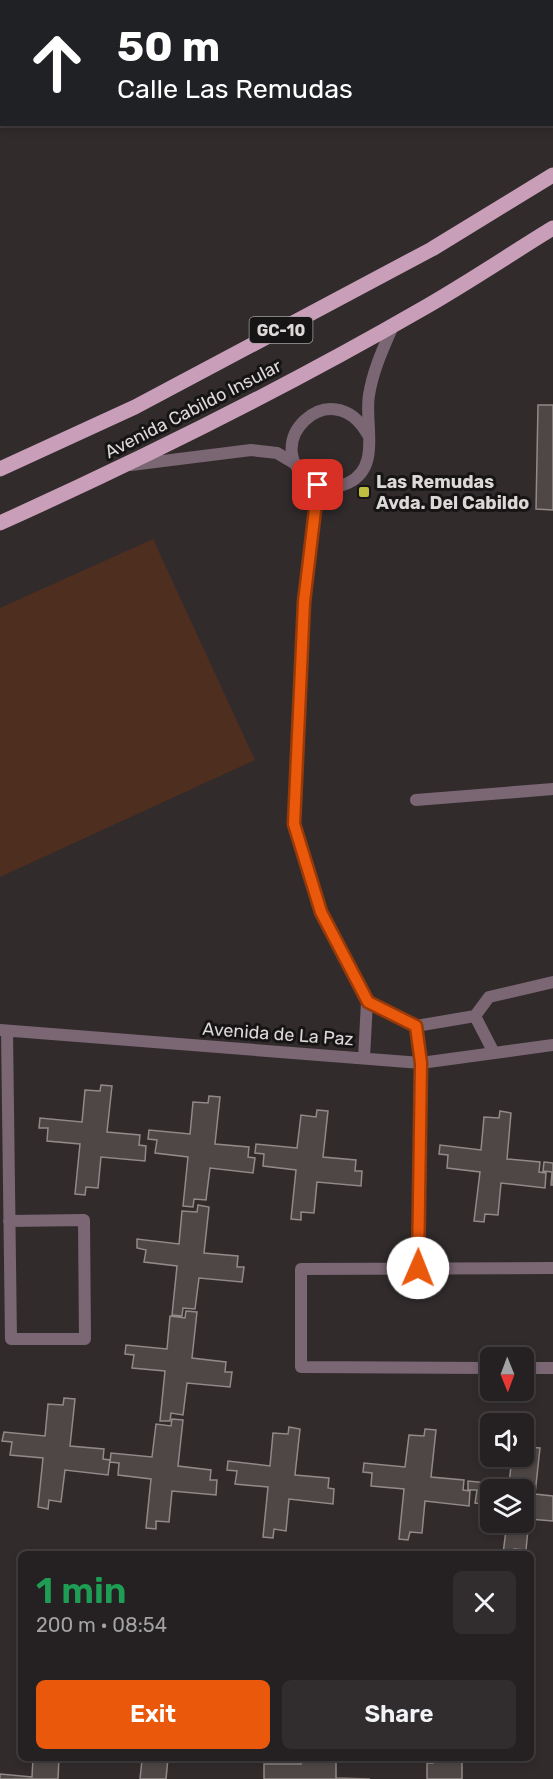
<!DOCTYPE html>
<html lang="en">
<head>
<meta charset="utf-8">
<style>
	:root { --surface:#252021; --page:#312d2e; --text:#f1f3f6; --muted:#a3a3a5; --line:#423e3f; --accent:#ea580c }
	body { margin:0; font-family:Rubik,sans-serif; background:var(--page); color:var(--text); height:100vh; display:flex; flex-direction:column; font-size:22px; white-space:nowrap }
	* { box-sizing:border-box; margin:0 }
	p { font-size:20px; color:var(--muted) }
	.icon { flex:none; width:33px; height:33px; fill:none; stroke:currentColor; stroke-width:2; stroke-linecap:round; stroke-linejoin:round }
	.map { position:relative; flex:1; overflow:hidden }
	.side { position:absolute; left:18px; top:1551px; width:516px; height:210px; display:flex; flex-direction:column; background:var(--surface); border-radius:9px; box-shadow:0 3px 9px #0003,0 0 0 2px var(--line) }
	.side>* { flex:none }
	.banner { position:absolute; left:0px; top:0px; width:554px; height:126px; box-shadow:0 3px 9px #0003,0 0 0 2px var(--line); background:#202124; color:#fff; overflow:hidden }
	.needle { width:39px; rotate:179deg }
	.controls { position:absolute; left:480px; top:1347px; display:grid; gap:12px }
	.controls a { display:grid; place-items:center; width:54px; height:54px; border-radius:9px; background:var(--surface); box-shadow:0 3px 9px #0003,0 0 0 2px var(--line); font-size:30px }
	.pin { position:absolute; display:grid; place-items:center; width:51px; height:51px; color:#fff; margin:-26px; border-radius:12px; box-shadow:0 3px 9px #0006 }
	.me { position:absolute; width:66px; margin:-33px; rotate:1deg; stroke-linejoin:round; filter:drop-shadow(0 0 4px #0008) }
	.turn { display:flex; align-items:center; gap:21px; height:126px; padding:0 18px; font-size:27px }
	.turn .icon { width:78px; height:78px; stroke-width:2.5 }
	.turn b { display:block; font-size:42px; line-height:51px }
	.round { display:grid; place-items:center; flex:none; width:63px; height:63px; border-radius:9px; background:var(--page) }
	.head { display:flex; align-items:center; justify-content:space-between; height:102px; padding:0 18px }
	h1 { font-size:36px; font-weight:600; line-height:45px; color:#1e9e55 }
	.action { display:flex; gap:12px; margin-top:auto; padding:12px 18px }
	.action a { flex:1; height:69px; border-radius:9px; background:var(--accent); color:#fff; font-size:24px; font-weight:600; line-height:69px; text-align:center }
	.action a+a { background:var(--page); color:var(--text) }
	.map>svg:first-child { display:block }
	.green { fill:#4e2e1f }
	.building { fill:#4e4746; stroke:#928a89; stroke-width:1.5 }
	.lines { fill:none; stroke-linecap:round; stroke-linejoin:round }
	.minor { stroke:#7b6673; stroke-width:12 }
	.tertiary { stroke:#7b6673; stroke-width:12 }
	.primary { stroke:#c99eb8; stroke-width:15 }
	.route-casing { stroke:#983908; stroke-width:15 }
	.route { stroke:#ea580c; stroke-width:10 }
	.poi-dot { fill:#c0be40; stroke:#171415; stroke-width:2 }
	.labels { text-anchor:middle; stroke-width:6; stroke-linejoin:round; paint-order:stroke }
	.shield { fill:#171415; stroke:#a19d9e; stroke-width:1.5 }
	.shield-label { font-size:16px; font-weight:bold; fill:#dcd8d8 }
	.street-label { font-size:18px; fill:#dcd8d8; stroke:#171415 }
	.poi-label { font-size:18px; font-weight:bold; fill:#dcd8d8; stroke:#171415; text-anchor:start }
</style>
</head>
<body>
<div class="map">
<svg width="553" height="1779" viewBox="0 0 553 1779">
	<rect width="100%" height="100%" fill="#312b2c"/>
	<path class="green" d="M 153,539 L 255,760 L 0,877 L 0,608 Z"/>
	<path class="building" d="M 538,405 L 553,405 L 553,510 L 536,509 Z
		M 101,1085 L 112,1086 L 107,1132 L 140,1135 L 139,1145 L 146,1146 L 145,1161 L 101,1157 L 98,1188 L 86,1187 L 85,1195 L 75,1194 L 80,1144 L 47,1141 L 48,1128 L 39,1128 L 40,1118 L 82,1122 L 85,1090 L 100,1091 Z
		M 209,1096 L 220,1097 L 215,1144 L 249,1147 L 248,1157 L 255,1158 L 253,1173 L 210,1168 L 206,1200 L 194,1199 L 193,1207 L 183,1206 L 188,1157 L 155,1153 L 157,1140 L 148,1139 L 149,1130 L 190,1134 L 193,1102 L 208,1103 Z
		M 317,1110 L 328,1111 L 323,1157 L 356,1160 L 355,1171 L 362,1171 L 361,1186 L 317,1182 L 314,1213 L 301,1212 L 301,1220 L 291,1219 L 296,1170 L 263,1166 L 264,1154 L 255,1153 L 256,1144 L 297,1148 L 301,1115 L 316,1117 Z
		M 500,1111 L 511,1113 L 507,1159 L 540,1162 L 539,1172 L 546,1173 L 545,1188 L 501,1183 L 498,1215 L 485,1214 L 484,1222 L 474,1221 L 480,1172 L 447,1168 L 448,1155 L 439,1154 L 440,1145 L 481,1150 L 484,1117 L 499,1118 Z
		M 544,1162 L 553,1163 L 553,1185 L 551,1185 L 552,1172 L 543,1171 Z
		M 198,1205 L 209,1207 L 204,1253 L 238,1256 L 237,1267 L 244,1267 L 242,1282 L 199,1278 L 195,1309 L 183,1308 L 182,1316 L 172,1315 L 177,1266 L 144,1262 L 146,1250 L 137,1248 L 137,1239 L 179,1244 L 182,1211 L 197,1212 Z
		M 186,1311 L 197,1312 L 192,1358 L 226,1362 L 225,1372 L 232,1372 L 230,1387 L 187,1383 L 183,1415 L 171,1413 L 170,1421 L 160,1421 L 165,1371 L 132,1368 L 134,1355 L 125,1354 L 126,1345 L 167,1349 L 170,1316 L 185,1318 Z
		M 64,1398 L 75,1399 L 70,1446 L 104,1449 L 103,1459 L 110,1460 L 108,1475 L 65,1470 L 61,1502 L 49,1500 L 48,1509 L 38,1507 L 43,1458 L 10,1455 L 12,1442 L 2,1441 L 4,1432 L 45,1436 L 48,1404 L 63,1405 Z
		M 172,1419 L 183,1420 L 178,1466 L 211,1470 L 210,1480 L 217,1480 L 216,1495 L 172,1491 L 169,1522 L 156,1521 L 156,1529 L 146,1528 L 151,1479 L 118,1475 L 119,1463 L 110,1462 L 111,1453 L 152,1457 L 156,1424 L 171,1426 Z
		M 289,1427 L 300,1429 L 295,1475 L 329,1478 L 328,1488 L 334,1489 L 333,1504 L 289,1499 L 286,1531 L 274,1529 L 273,1538 L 263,1537 L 268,1487 L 235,1484 L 237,1471 L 227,1470 L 228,1461 L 270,1466 L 273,1433 L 288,1434 Z
		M 425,1429 L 436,1430 L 431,1477 L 464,1480 L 463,1490 L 470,1491 L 469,1506 L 425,1501 L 422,1533 L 410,1532 L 408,1540 L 399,1539 L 404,1489 L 371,1486 L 372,1473 L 363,1472 L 364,1463 L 405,1467 L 409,1435 L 424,1436 Z
		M 529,1447 L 540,1448 L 535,1494 L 553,1496 L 553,1521 L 529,1519 L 526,1550 L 514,1549 L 513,1554 L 503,1554 L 507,1522 L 524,1522 L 524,1490 L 490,1490 L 490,1505 L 475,1503 L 477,1490 L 468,1490 L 468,1481 L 509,1485 L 512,1456 L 524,1456 L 524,1453 L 528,1453 Z
		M 33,1758 L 59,1758 L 58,1779 L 0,1779 L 0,1774 L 32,1777 Z
		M 157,1758 L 168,1758 L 166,1779 L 140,1779 L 142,1760 L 157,1761 Z
		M 301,1758 L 336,1758 L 336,1778 L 370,1779 L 264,1779 L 264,1764 L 301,1764 Z
		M 433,1758 L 462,1758 L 462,1779 L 427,1779 L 427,1763 L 433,1763 Z"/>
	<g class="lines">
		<path class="minor" d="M 416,800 L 553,789
			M 416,1026 L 421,1063 L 418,1268
			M 0,1030 L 421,1063 L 553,1045
			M 7,1031 L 11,1339 L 85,1339 L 84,1220 L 9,1221
			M 494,1053 L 475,1016 L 489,997 L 553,982
			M 364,1058 L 367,1002 L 416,1026 L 475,1016
			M 490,1368 L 301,1367 L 301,1269 L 553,1268
			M 524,1368 L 553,1368"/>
		<path class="tertiary" d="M 368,435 C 332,369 254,446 313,482 C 323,488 337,488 348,483 C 382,467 364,424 369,395 C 373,370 383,349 393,326
			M 131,465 L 251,450 L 277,453 L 294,463
			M 318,485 L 304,602 L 294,824 L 321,912 L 367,1002"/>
		<path class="primary" d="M 0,469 L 135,407 L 432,249 L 553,175
			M 0,523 C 144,458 285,388 422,309 C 466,284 509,255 553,228"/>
	</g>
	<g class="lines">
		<defs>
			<path id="route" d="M 318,485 L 304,602 L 294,824 L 321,912 L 368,1002 L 416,1026 L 421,1063 L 418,1268"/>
		</defs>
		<use href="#route" class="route-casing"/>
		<use href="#route" class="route"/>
	</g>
	<rect class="poi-dot" x="358" y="486" width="12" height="12" rx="3"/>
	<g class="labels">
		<rect class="shield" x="249.5" y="317" width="63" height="26" rx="4.5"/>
		<g class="shield-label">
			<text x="281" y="336">GC-10</text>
		</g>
		<g class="street-label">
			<text transform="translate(193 409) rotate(-27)" y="6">Avenida Cabildo Insular</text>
			<text transform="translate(278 1034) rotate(4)" y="6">Avenida de La Paz</text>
		</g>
		<g class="poi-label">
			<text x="376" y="488">Las Remudas<tspan x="376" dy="21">Avda. Del Cabildo</tspan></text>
		</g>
	</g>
</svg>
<div class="controls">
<a><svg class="needle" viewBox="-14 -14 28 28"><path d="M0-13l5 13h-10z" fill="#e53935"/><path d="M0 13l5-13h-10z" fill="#a3a3a5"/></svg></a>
<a><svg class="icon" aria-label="sound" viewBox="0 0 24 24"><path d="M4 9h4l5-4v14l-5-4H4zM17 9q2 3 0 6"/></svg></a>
<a><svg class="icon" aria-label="layers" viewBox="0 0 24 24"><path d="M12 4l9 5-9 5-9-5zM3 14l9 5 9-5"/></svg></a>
</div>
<div class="pin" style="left:318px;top:485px;background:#d93025"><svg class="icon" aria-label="arrive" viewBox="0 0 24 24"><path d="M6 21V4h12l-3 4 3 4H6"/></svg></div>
<svg class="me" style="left:418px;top:1268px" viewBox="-20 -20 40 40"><circle r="19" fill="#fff"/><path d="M0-13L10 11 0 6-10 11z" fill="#ea580c"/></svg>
<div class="banner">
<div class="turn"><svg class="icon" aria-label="ahead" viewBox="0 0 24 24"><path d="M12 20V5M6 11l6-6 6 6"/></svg><div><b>50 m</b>Calle Las Remudas</div></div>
</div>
<section class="side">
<div class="head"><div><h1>1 min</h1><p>200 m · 08:54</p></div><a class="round"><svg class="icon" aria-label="close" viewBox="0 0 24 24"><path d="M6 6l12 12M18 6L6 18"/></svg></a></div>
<div class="action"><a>Exit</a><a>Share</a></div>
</section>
</div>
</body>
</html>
